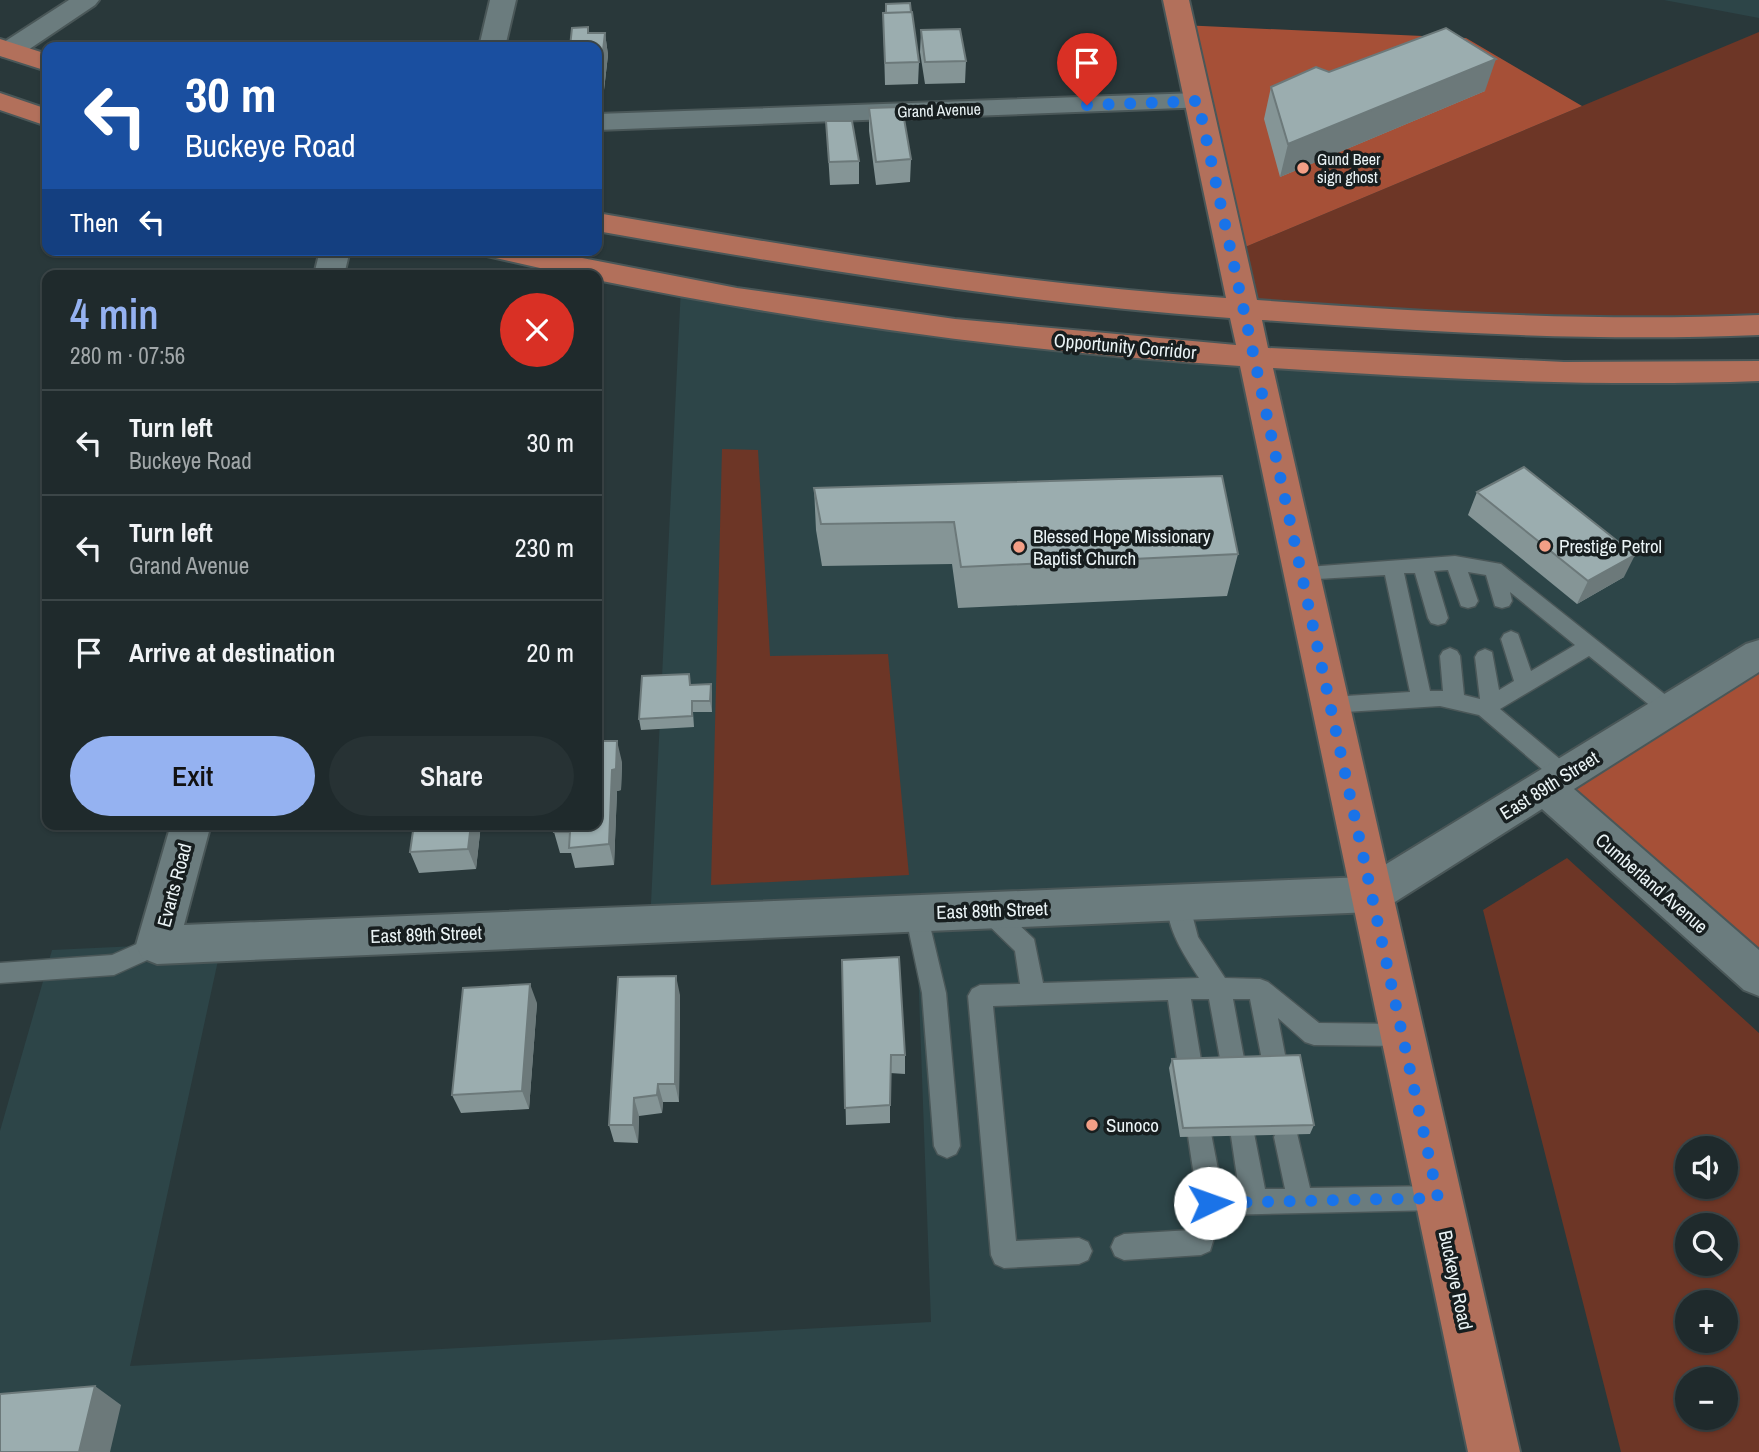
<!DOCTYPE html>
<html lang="en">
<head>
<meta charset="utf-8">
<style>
	:root { --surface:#1f2a2c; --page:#273234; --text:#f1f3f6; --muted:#a1a7a9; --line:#3c4648; --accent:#95b2f1 }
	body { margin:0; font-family:"Archivo Narrow",sans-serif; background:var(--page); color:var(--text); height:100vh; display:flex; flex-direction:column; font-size:26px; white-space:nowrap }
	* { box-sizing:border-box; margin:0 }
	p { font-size:23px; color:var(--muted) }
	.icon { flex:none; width:38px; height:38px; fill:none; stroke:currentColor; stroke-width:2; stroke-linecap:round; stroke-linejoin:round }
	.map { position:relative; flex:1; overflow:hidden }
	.details { position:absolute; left:42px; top:270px; width:560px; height:560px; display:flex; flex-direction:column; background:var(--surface); border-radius:14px; box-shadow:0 2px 5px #0004,0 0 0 2px var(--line) }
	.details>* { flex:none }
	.hud { position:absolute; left:42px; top:42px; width:560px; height:214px; border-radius:14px; box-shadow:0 2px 5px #0004,0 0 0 2px var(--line); background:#1a4fa0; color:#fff; overflow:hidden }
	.controls { position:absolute; left:1675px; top:1136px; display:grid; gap:14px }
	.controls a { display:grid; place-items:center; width:63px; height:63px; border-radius:50%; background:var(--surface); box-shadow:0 2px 5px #0004,0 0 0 2px var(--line); font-size:35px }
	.pin { position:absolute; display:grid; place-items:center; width:60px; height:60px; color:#fff; margin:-72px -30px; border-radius:50% 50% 50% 0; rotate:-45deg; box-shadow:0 0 7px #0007 }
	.pin .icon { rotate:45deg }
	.me { position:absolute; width:77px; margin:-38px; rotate:87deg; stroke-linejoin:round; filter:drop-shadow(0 0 5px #0008) }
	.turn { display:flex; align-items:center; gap:24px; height:147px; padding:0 28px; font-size:32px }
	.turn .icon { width:91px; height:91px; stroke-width:2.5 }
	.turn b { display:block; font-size:49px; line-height:60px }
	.then { display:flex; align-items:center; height:66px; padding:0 28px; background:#0003; gap:14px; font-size:26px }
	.round { display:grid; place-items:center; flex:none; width:74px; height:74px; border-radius:37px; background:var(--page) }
	.head { display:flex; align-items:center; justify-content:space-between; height:119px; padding:0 28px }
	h1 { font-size:42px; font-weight:600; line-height:52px; color:var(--accent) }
	.button { display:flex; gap:14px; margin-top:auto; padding:14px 28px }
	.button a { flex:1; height:80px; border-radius:42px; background:var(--accent); color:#111; font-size:28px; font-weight:600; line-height:80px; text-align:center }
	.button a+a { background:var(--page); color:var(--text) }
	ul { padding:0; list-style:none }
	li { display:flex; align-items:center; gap:21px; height:105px; padding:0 28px; border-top:2px solid var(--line) }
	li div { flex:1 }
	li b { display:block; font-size:26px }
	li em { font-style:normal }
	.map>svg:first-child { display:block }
	.built { fill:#2d4548 }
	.green { fill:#6d3626; fill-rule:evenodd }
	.forest { fill:#a65037 }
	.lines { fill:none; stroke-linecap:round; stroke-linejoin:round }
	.service-casing { stroke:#4a5758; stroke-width:3 }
	.minor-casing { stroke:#4a5758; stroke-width:4 }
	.primary-casing { stroke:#4a5758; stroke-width:4 }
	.service { fill:#6b7c7e; fill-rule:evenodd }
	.minor { fill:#6b7c7e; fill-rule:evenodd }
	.primary { fill:#b2705b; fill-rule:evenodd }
	.wall { fill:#859596 }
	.shaded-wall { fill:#6c797a }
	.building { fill:#9badaf; stroke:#6c797a; stroke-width:2 }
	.route { stroke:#1a73e8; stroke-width:12; stroke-dasharray:0 21.6 }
	.poi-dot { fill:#f39f86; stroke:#171e1f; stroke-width:2.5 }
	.labels { text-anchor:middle; stroke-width:7; stroke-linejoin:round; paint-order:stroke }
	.far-street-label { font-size:16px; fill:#ebf4f6; stroke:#171e1f }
	.far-poi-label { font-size:16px; fill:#ebf4f6; stroke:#171e1f; text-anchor:start }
	.street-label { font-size:19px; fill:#ebf4f6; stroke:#171e1f }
	.poi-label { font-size:19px; fill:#ebf4f6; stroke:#171e1f; text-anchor:start }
</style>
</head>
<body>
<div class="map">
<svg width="1759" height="1452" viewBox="0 0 1759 1452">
	<rect width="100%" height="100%" fill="#29383a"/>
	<path class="built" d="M 1664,0 L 1759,0 L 1759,18 Z
		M 681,287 L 1018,336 L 1759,371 L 1759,654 L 1372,895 L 1494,1452 L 0,1452 L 0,1131 L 52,950 L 222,942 L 130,1366 L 931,1322 L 916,913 L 650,924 Z"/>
	<path class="green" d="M 1759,32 L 1759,325 L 1243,309 L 1231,253 Z
		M 722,449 L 758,450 L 770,656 L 888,654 L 909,875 L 711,885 Z
		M 1567,858 L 1759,1033 L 1759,1452 L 1621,1452 L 1483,910 ZM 1687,1148 L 1726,1148 L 1726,1186 L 1687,1186 ZM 1687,1225 L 1726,1225 L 1726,1264 L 1687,1264 ZM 1687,1302 L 1726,1302 L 1726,1340 L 1687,1340 ZM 1687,1379 L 1726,1379 L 1726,1418 L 1687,1418 Z"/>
	<path class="forest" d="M 1181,25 L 1466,38 L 1582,106 L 1231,253 Z
		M 1759,654 L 1759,976 L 1546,788 Z"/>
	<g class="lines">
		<defs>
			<path id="service" d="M 1455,556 L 1501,564 L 1677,704 L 1680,710 L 1677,716 L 1670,718 L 1663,716 L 1589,656 L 1500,709 L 1573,770 L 1576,776 L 1573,782 L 1565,785 L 1557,782 L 1479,715 L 1440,706 L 1330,713 L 1323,711 L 1320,705 L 1323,699 L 1330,697 L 1410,692 L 1385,575 L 1301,580 L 1294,578 L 1291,573 L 1294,568 ZM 1448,570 L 1461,606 L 1468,608 L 1475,606 L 1478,601 L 1468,572 L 1486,575 L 1495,606 L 1502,608 L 1509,606 L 1512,601 L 1510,592 L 1575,645 L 1531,671 L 1518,634 L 1511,631 L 1504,634 L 1501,639 L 1514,681 L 1499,690 L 1492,652 L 1485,649 L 1478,652 L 1475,657 L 1480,699 L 1464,695 L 1460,656 L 1457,651 L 1450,648 L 1443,651 L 1440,656 L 1443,691 L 1430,691 L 1404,573 L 1415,573 L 1428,618 L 1431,623 L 1438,625 L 1445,623 L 1448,618 L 1434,571 Z
				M 1179,892 L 1187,895 L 1198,937 L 1225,978 L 1260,979 L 1268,982 L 1319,1023 L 1402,1024 L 1411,1027 L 1414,1035 L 1411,1043 L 1402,1046 L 1314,1045 L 1305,1042 L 1278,1018 L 1287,1065 L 1284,1073 L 1275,1076 L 1266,1073 L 1263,1065 L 1250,999 L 1233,999 L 1245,1064 L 1242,1072 L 1233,1075 L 1224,1072 L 1221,1064 L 1209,999 L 1191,999 L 1202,1066 L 1199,1074 L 1190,1077 L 1181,1074 L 1178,1066 L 1168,1000 L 993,1006 L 1016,1241 L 1079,1238 L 1088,1242 L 1092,1251 L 1088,1260 L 1079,1264 L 1004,1268 L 995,1264 L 991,1255 L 968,996 L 972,989 L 980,985 L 1020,984 L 1015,951 L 980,917 L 977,910 L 980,903 L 988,900 L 996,903 L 1034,939 L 1043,983 L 1199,978 C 1186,958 1159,919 1171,895 Z
				M 916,903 L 924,906 L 927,913 L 946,993 L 960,1146 L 956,1154 L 947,1158 L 938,1154 L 934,1146 L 922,993 L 905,913 L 908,906 Z
				M 157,935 L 165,938 L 169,945 L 165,952 L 114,975 L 0,983 L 0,963 L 112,955 Z
				M 1201,1124 L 1210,1128 L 1222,1190 L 1239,1190 L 1231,1136 L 1235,1128 L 1244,1124 L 1253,1128 L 1265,1189 L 1285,1189 L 1274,1137 L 1278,1129 L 1287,1125 L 1296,1129 L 1310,1188 L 1438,1186 L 1447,1189 L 1451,1198 L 1447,1207 L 1438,1210 L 1221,1215 L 1210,1251 L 1201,1255 L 1124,1260 L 1115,1256 L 1111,1247 L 1115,1238 L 1124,1234 L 1191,1230 L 1198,1203 L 1188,1136 L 1192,1128 Z"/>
			<path id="minor" d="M 69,0 L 99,0 L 95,5 L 19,56 L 10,58 L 1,56 L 1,44 Z
				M 490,0 L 516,0 L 505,47 L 479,47 Z
				M 1198,93 L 1208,95 L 1211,101 L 1208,107 L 597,130 L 597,114 Z
				M 320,250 L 350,250 L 344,275 L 314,275 Z
				M 1759,640 L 1759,672 L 1574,789 L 1759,950 L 1759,996 L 1744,990 L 1542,809 L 1387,907 L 1372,912 L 157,964 L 142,958 L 136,945 L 171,824 L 211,824 L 184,925 L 1365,877 L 1746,644 Z"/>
			<path id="primary" d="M 1163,0 L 1189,0 L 1257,300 C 1424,312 1591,322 1759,315 L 1759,335 C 1593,342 1427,332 1262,320 L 1268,348 L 1564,362 L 1759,361 L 1759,381 C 1597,387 1435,379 1273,368 L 1520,1452 L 1468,1452 L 1240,366 C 1024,352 809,323 597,280 L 597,275 L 571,275 L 487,256 L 482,250 L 541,250 L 737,288 L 955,319 L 1236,345 L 1230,318 C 1017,303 807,268 597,231 L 597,213 C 806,249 1014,284 1226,298 Z
				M 0,39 L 47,54 L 47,71 L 0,56 Z
				M 0,93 L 47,109 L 47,126 L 0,110 Z"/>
		</defs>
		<use href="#service" class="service-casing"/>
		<use href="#minor" class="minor-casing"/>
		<use href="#primary" class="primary-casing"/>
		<use href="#service" class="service"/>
		<use href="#minor" class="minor"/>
		<use href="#primary" class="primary"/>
	</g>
	<path class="wall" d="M 883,13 L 919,62 L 918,84 L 885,85 Z
		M 921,30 L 966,61 L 965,83 L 925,84 L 920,52 Z
		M 589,33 L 605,33 L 608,55 L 604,90 L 597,90 L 597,47 Z
		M 1329,72 L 1485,91 L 1280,177 L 1264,119 L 1271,87 Z
		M 869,108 L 911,159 L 910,182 L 876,185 L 869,131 Z
		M 826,121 L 859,161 L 859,184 L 830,185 Z
		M 814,488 L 1238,554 L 1227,596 L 958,608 L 952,564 L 822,566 L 816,530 Z
		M 1477,492 L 1624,577 L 1577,604 L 1468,515 Z
		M 711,684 L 712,695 L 712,712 L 693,712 L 694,727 L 641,730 L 639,719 Z
		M 622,762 L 621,790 L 617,791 L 614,865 L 575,868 L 571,853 L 560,853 L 554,832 Z
		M 481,824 L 476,869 L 419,873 L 410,852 Z
		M 842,960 L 905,1055 L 905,1074 L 890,1073 L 890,1123 L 846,1125 Z
		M 680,995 L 679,1102 L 663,1102 L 662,1113 L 639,1116 L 638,1143 L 614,1142 L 609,1125 Z
		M 537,1003 L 529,1109 L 461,1113 L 452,1095 Z
		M 1172,1059 L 1314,1125 L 1310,1134 L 1180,1137 L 1169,1068 Z"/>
	<path class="shaded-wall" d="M 605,33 L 608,55 L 604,90 L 601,68 Z
		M 1496,59 L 1485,91 L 1280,177 L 1288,144 Z
		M 1635,555 L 1624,577 L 1577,604 L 1588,581 Z
		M 711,684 L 712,695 L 712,712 L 710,701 Z
		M 617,741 L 622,762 L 621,790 L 617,791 L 614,865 L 609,844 L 612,770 Z
		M 471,824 L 481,824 L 476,869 L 468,849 Z
		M 676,976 L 680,995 L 679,1102 L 675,1084 Z
		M 530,984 L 537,1003 L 529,1109 L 522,1091 Z
		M 658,1084 L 663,1102 L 662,1113 L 657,1095 Z
		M 634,1098 L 639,1116 L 638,1143 L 633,1125 Z
		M 95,1386 L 121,1405 L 110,1452 L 79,1452 Z"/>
	<path class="building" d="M 910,3 L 911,12 L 886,13 L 886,4 Z
		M 912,12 L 919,62 L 885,63 L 883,13 Z
		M 588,27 L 588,33 L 605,33 L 601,68 L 597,68 L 597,47 L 570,47 L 572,28 Z
		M 1446,28 L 1496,59 L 1288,144 L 1271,87 L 1316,67 L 1329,72 Z
		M 960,29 L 966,61 L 925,62 L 921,30 Z
		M 902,107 L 911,159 L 876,162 L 869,108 Z
		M 826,121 L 852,121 L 859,161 L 829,162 Z
		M 1524,467 L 1635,555 L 1588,581 L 1477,492 Z
		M 1222,476 L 1238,554 L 961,567 L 954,522 L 821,524 L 814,488 Z
		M 689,674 L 690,685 L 711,684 L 710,701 L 692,701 L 692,716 L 639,719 L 642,676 Z
		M 597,741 L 617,741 L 616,769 L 612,770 L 609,844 L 569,848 L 570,832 L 554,832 L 555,824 L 597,824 Z
		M 414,824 L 471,824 L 468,849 L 410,852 Z
		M 899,957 L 905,1055 L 891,1055 L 890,1105 L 845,1108 L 842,960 Z
		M 676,976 L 675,1084 L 658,1084 L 657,1095 L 634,1098 L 633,1125 L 609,1125 L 618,977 Z
		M 530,984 L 522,1091 L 452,1095 L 463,988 Z
		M 1300,1055 L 1314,1125 L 1183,1128 L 1172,1059 Z
		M 95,1386 L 79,1452 L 0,1452 L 0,1394 Z"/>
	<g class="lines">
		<path class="route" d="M 1087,105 L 1198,101 L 1438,1198 L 1210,1203"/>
	</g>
	<g class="poi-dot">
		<circle cx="1303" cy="168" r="7"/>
		<circle cx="1545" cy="546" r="7"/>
		<circle cx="1019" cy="547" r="7"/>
		<circle cx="1092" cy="1125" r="7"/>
	</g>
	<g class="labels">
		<g class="far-street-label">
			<text transform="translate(939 110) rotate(-2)" y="6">Grand Avenue</text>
		</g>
		<g class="far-poi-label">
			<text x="1317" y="165">Gund Beer<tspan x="1317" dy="18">sign ghost</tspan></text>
		</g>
		<g class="street-label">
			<text transform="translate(1125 346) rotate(5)" y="7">Opportunity Corridor</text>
			<text transform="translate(1549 785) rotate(-32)" y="7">East 89th Street</text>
			<text transform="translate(1652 883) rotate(41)" y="7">Cumberland Avenue</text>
			<text transform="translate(174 885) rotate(-75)" y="7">Evarts Road</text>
			<text transform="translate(992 910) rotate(-2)" y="7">East 89th Street</text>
			<text transform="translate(426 934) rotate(-2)" y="7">East 89th Street</text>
			<text transform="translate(1456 1280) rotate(78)" y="7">Buckeye Road</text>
		</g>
		<g class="poi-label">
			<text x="1033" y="543">Blessed Hope Missionary<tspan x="1033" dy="22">Baptist Church</tspan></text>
			<text x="1559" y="553">Prestige Petrol</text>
			<text x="1106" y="1132">Sunoco</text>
		</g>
	</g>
</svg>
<div class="controls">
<a><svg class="icon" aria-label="sound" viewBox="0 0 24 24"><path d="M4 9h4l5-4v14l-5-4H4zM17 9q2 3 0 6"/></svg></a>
<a><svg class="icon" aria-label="search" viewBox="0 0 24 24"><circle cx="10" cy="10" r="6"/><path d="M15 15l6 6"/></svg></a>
<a>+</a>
<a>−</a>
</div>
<div class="pin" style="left:1087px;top:105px;background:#d93025"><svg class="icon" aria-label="arrive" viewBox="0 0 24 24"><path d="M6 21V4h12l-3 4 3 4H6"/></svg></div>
<svg class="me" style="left:1210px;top:1203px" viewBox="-20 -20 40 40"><circle r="19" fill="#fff"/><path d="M0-13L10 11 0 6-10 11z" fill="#1a73e8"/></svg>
<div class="hud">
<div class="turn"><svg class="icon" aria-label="left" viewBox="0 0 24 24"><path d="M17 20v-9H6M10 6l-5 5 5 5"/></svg><div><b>30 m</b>Buckeye Road</div></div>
<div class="then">Then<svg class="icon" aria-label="left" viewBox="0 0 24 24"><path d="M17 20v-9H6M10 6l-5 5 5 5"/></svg></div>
</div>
<section class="details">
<div class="head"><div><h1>4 min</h1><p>280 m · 07:56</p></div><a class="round" style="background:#d93025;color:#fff"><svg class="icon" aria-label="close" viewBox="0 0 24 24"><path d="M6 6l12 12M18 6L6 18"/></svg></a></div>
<ul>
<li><svg class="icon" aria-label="left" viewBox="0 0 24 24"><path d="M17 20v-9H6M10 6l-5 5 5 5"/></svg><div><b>Turn left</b><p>Buckeye Road</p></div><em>30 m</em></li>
<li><svg class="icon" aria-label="left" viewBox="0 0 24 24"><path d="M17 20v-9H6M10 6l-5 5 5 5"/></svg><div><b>Turn left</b><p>Grand Avenue</p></div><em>230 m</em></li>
<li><svg class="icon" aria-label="arrive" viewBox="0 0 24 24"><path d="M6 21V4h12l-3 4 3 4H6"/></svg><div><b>Arrive at destination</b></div><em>20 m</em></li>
</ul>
<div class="button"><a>Exit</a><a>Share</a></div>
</section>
</div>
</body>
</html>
